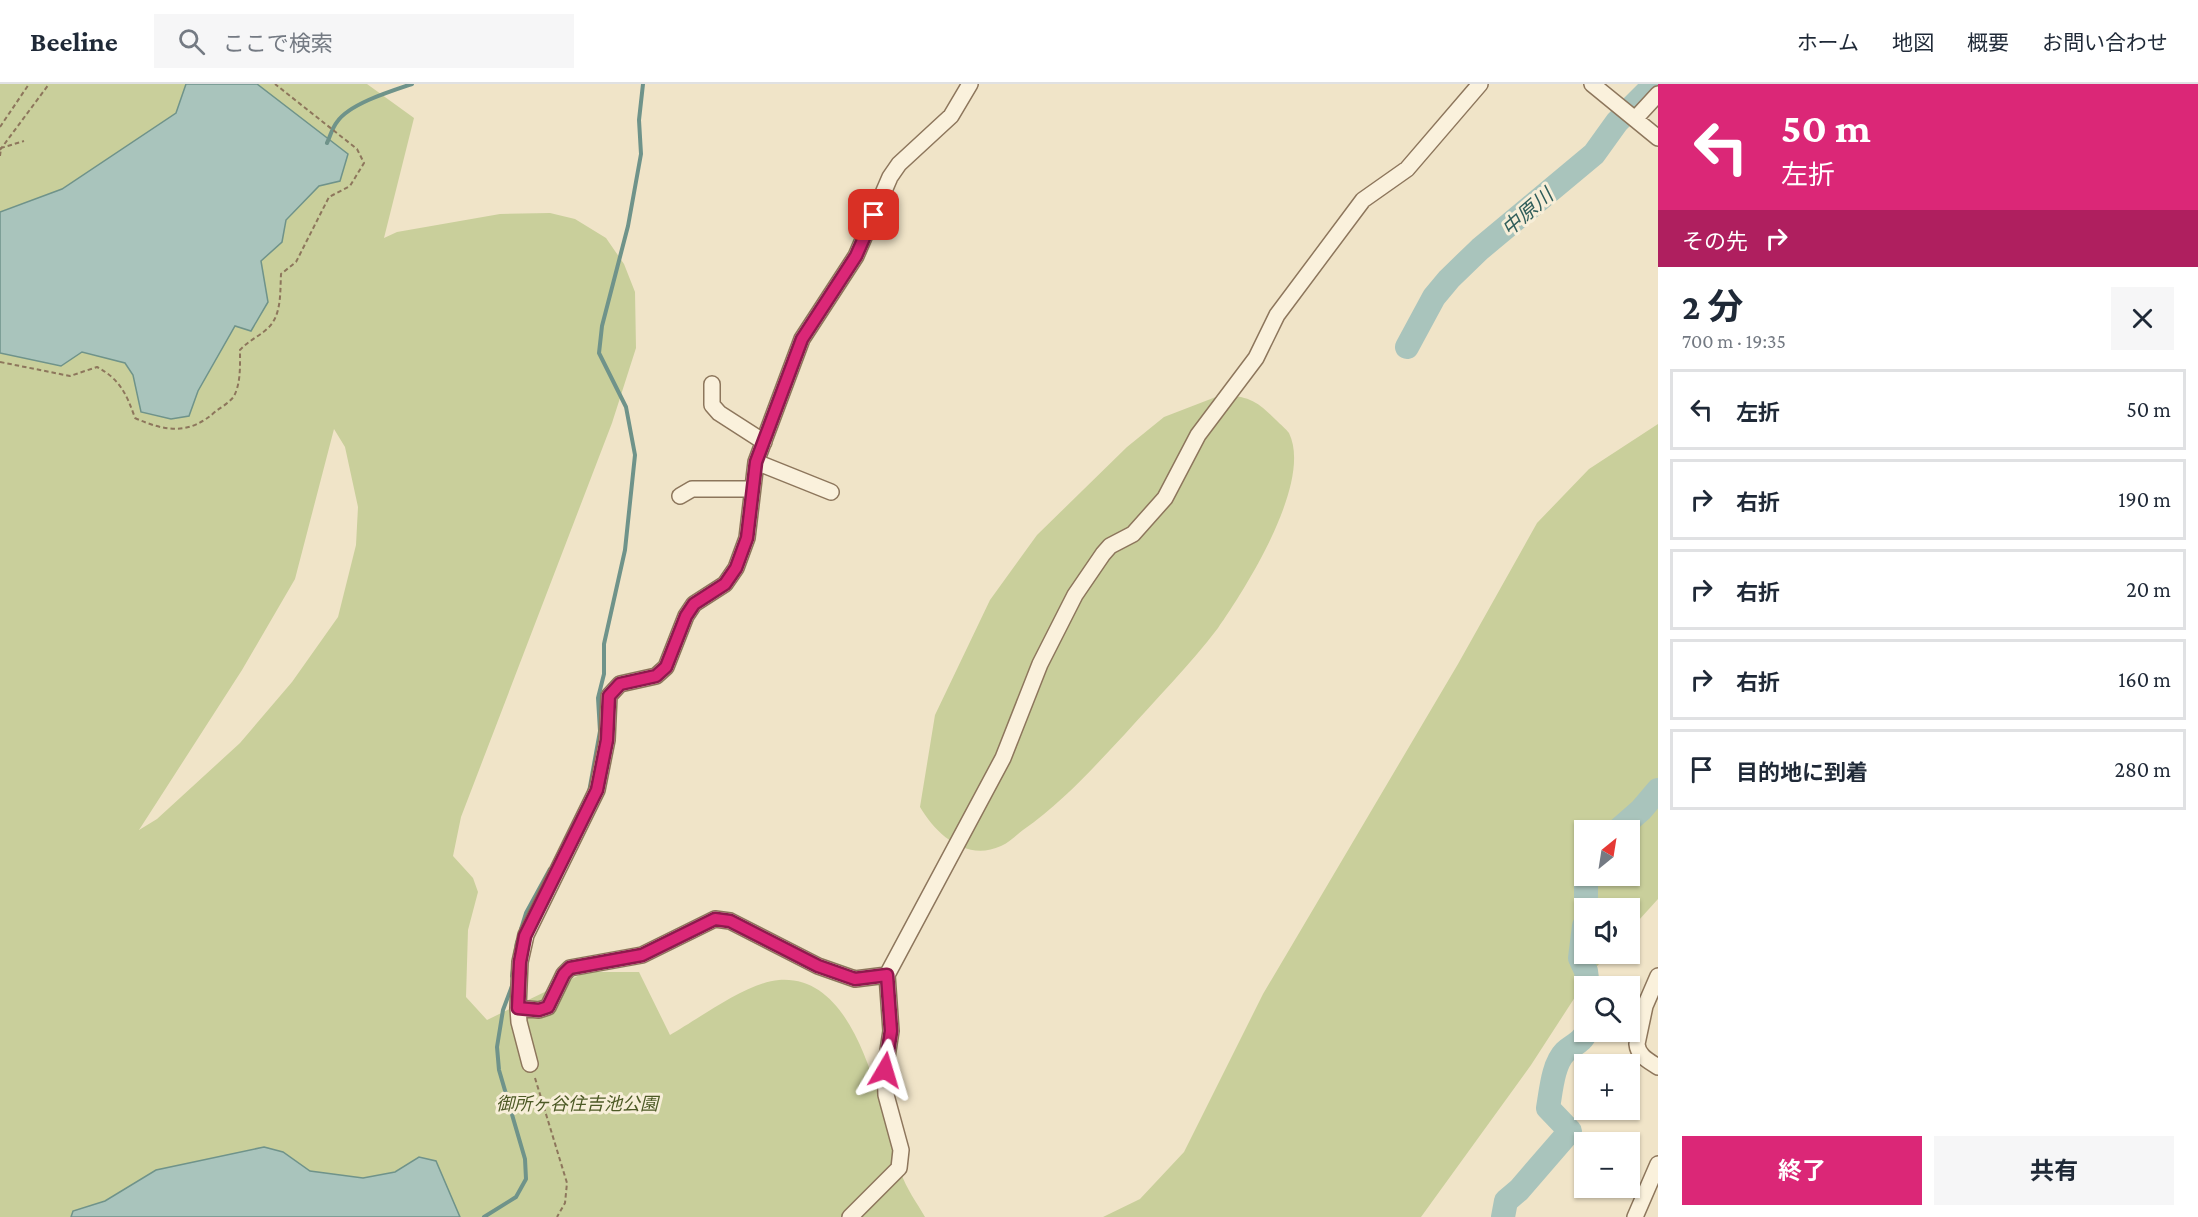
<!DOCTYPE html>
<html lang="ja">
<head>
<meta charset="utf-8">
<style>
	:root { --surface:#fff; --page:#f6f6f7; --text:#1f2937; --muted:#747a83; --line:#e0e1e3; --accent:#db2777 }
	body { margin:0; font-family:"Crimson Pro","Noto Sans JP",serif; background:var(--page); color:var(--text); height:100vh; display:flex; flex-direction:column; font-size:22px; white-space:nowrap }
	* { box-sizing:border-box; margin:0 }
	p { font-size:20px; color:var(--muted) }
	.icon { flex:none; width:33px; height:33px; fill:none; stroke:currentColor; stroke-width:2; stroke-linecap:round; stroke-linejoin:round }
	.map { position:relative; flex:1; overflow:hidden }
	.side { display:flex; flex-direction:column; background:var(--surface); width:540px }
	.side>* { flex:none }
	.hud { background:#db2777; color:#fff; overflow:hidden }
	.needle { width:39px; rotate:30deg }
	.buttons { position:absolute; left:1574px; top:736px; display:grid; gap:12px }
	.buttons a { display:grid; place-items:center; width:66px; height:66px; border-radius:0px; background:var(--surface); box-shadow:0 2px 4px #0004; font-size:30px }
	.pin { position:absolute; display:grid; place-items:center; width:51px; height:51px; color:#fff; margin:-26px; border-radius:12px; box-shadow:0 3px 9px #0006 }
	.me { position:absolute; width:66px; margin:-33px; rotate:7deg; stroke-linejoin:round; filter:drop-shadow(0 0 4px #0008) }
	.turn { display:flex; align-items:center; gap:21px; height:126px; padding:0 24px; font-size:27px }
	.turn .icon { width:78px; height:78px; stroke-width:2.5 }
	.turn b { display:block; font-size:42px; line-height:51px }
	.then { display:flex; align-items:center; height:57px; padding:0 24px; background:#0003; gap:12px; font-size:22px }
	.round { display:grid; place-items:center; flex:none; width:63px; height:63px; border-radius:0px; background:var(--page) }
	.overview { display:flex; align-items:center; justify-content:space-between; height:102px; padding:0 24px }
	h1 { font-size:36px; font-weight:700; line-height:45px }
	.cta { display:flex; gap:12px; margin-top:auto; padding:12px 24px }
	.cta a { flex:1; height:69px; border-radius:0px; background:var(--accent); color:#fff; font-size:24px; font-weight:700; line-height:69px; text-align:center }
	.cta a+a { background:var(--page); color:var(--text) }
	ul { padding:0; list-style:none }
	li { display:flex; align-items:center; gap:18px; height:81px; margin:0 12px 9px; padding:0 12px; border:3px solid var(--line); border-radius:0px }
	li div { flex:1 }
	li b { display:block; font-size:22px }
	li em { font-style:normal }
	header { display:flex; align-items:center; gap:36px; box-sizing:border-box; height:84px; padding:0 30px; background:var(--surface); border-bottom:2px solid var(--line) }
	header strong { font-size:28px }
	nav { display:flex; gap:33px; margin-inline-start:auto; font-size:21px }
	.search { width:420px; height:54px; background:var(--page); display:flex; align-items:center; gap:15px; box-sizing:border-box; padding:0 21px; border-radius:0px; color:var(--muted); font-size:22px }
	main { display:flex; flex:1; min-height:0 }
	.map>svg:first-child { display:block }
	.green { fill:#c9cf9b; fill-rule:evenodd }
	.water { fill:#a9c4bc; stroke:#6f938a; stroke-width:1.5 }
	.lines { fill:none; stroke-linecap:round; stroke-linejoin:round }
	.stream { stroke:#6f938a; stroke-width:4 }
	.river { stroke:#a9c4bc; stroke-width:24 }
	.minor-casing { stroke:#8d765c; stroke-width:18 }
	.path { stroke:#8d765c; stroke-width:2; stroke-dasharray:4.5 3; stroke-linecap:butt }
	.minor { stroke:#faf1dc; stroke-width:15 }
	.route-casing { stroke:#8e194d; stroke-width:15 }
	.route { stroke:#db2777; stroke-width:10 }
	.labels { text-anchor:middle; stroke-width:6; stroke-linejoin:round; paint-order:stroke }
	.park-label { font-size:18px; font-style:italic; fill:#4d5a26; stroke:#f7eed8 }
	.water-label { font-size:20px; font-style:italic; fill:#2f5d5a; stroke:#f7eed8 }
</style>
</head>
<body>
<header>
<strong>Beeline</strong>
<div class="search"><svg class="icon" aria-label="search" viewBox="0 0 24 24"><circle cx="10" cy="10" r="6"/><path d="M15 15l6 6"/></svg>ここで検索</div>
<nav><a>ホーム</a><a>地図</a><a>概要</a><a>お問い合わせ</a></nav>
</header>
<main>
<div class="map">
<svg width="1658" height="1133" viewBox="0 0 1658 1133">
	<rect width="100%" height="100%" fill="#f0e4c8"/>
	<path class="green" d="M 0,0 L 367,0 L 414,34 L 384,154 L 397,148 L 500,130 L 550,129 L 575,135 L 606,154 L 624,180 L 635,208 L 636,264 L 612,339 L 461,733 L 453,772 L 473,794 L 478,808 L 468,846 L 466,913 L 487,936 L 586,888 L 639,888 L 670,951 C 698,935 748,898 779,896 C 862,890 880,1031 901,1089 C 906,1104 917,1119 925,1133 L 0,1133 ZM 334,345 L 345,363 L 358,423 L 356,461 L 338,533 L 292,598 L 240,659 L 157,735 L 139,746 L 242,586 L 295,495 Z
		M 1221,311 C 1249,312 1257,317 1276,336 C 1280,340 1286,345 1289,349 C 1313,398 1246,504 1218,544 C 1190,581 1156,615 1125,650 C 1093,684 1062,719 1023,746 C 1016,751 1009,759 1001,762 C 966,778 936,750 920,723 L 935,631 L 990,516 L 1037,451 L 1127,363 L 1164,333 Z
		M 1658,340 L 1658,815 L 1629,847 L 1629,825 L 1584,825 L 1584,870 L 1608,870 L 1590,890 L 1531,981 L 1421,1133 L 1103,1133 L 1140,1115 L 1184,1068 L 1263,910 L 1458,580 L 1537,439 L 1589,385 ZM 1584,747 L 1629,747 L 1629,792 L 1584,792 Z"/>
	<path class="water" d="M 186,0 L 257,0 L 348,70 L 340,97 L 319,102 L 286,136 L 282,158 L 261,177 L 268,218 L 251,247 L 235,242 L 198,307 L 189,332 L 171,335 L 141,328 L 133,291 L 125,279 L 82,268 L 61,282 L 0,269 L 0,128 L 62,105 L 176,29 Z
		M 264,1063 L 283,1068 L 310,1087 L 363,1094 L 395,1088 L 419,1073 L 436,1077 L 460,1133 L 71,1133 L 73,1127 L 105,1117 L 156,1086 Z"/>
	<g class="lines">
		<path class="stream" d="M 327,59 C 330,53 332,44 337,38 C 349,20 391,7 412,0
			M 589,708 L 600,647 L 598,614 L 604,590 L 604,560 L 625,466 L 635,371 L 626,323 L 599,269 L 602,242 L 628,142 L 641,70 L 639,36 L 643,0
			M 521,845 L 526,829 L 550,785
			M 512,892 L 517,858
			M 484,1133 L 516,1113 L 526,1095 L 525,1075 L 499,986 L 497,963 L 503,926 L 512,902"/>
		<path class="river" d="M 1407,263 L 1434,213 L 1449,195 L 1480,165 L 1594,70 L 1617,38 L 1655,0
			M 1617,747 L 1641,726 L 1658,706
			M 1586,825 L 1586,801 L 1589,792
			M 1584,842 L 1580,874 L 1586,887 L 1588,903
			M 1503,1133 L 1506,1117 L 1519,1106 L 1570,1047 L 1548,1024 C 1551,1007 1553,980 1565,968 C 1573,960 1582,959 1586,948"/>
		<defs>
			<path id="minor" d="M 1592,0 L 1658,54
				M 1635,35 L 1658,10
				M 712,300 L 712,321 L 719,329 L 764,358
				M 756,378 L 831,408
				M 680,412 L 692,405 L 752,405
				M 1658,892 L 1645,922 L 1637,960 C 1638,972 1649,977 1658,983
				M 518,924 L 539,926 L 548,923 L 564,890 L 570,884 L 642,871 L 715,835 L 730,837 L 818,882 L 855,895 L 887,891
				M 530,980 L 519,938 L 518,924 L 520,878 L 526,851 L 597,706 L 607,656 L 609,612 L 620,600 L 656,592 L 666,583 L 686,532 L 694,520 L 725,500 L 736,484 L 747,454 L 756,378 L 802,255 L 856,172 L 890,93 L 899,80 L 951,32 L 970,0
				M 850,1133 L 899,1084 L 901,1066 L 886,1011 L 885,986 L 891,947 L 887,891 L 1003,674 L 1040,580 L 1075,511 L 1103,470 L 1110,462 L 1133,450 L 1165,414 L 1198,351 L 1256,274 L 1277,231 L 1363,116 L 1407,85 L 1480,0
				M 1635,1133 L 1658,1080"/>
		</defs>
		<use href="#minor" class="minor-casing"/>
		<path class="path" d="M 0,43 L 29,0
			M 0,66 L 49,0
			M 0,72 L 1,64 L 24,57
			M 0,278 L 70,292 L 97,283 C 120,295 127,311 135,334 C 166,348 190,351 216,327 C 222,323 230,318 234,312 C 241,299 240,280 240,266 C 248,257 258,253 267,245 C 282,232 280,208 281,190 L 296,178 L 329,113 L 350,102 L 364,79 L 357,65 L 275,0
			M 535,994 L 567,1099 L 565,1119 L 557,1133"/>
		<use href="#minor" class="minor"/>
	</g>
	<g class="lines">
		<defs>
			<path id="route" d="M 874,131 L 856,172 L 802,255 L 756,378 L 747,454 L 736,484 L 725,500 L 694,520 L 686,532 L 666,583 L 656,592 L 620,600 L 609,612 L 607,656 L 597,706 L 525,852 L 520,878 L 518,924 L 539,926 L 548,923 L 564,890 L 570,884 L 642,871 L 715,835 L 730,837 L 818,882 L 855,895 L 887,891 L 891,947 L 885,986"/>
		</defs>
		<use href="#route" class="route-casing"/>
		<use href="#route" class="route"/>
	</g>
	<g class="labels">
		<g class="park-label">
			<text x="577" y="1026">御所ヶ谷住吉池公園</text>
		</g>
		<g class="water-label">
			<text transform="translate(1527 128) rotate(-41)" y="7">中原川</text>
		</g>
	</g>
</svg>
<div class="buttons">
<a><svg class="needle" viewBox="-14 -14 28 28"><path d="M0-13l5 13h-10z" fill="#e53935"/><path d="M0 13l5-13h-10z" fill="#747a83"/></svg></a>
<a><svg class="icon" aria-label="sound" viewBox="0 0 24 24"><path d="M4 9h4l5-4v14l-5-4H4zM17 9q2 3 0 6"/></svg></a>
<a><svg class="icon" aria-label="search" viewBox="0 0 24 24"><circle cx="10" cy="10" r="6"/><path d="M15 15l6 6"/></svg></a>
<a>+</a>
<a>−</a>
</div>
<div class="pin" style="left:874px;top:131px;background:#d93025"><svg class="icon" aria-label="arrive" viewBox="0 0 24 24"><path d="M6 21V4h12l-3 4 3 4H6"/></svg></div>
<svg class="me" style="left:885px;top:986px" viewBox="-20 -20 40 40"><path d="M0-17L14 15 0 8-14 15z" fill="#db2777" stroke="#fff" stroke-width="4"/></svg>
</div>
<section class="side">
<div class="hud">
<div class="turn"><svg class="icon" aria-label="left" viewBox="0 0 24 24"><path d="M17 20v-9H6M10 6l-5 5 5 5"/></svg><div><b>50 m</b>左折</div></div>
<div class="then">その先<svg class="icon" aria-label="right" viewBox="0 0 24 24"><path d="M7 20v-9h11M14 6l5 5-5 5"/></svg></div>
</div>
<div class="overview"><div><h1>2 分</h1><p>700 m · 19:35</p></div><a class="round"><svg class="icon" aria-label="close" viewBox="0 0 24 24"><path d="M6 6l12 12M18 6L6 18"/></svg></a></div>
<ul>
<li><svg class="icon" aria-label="left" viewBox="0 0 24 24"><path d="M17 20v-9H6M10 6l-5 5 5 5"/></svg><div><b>左折</b></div><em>50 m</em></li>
<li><svg class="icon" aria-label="right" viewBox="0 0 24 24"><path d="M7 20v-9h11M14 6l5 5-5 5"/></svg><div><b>右折</b></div><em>190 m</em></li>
<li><svg class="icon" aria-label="right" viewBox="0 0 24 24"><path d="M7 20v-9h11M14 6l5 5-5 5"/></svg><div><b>右折</b></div><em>20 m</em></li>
<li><svg class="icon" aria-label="right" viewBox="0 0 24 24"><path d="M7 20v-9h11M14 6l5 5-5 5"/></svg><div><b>右折</b></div><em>160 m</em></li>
<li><svg class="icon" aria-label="arrive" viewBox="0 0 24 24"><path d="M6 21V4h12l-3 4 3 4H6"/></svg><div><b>目的地に到着</b></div><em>280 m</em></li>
</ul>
<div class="cta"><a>終了</a><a>共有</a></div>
</section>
</main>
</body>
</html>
